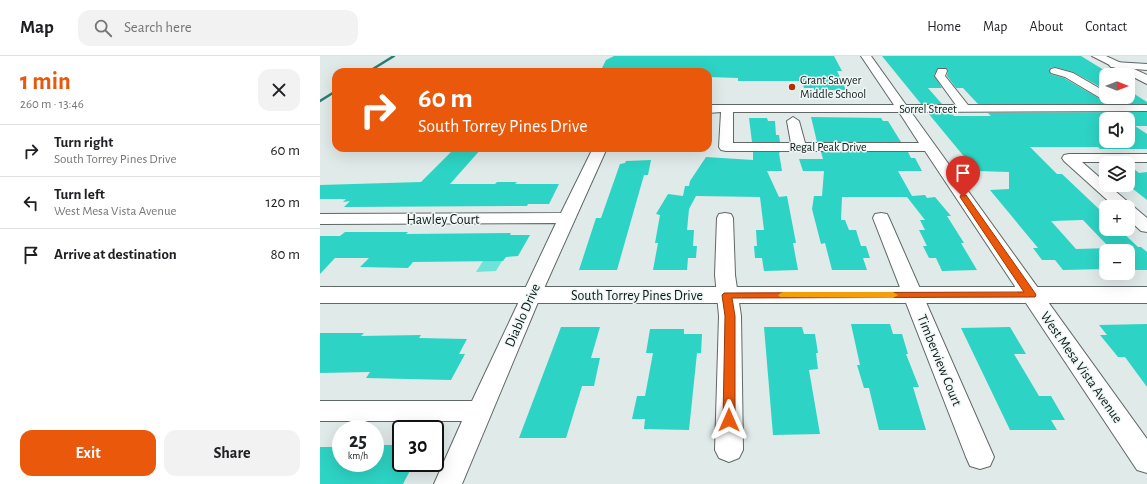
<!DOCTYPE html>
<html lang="en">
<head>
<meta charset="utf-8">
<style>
	:root { --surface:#fff; --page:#f2f2f2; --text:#202124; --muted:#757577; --line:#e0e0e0; --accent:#ea580c }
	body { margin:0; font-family:"Alegreya Sans",sans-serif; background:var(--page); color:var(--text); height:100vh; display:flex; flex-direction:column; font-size:15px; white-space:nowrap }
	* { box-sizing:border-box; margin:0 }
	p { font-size:13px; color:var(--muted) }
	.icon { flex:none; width:22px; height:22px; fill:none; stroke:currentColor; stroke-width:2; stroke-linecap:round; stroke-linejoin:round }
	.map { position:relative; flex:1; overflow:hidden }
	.panel { display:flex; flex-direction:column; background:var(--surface); width:320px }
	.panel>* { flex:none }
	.banner { position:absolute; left:12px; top:12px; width:380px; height:84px; border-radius:12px; box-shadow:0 4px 16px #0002; background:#ea580c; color:#fff; overflow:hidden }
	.needle { width:26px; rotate:90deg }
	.buttons { position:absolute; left:779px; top:12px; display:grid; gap:8px }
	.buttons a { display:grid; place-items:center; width:36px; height:36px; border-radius:8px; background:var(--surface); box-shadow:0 4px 16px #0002; font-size:20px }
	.speed { position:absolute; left:12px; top:364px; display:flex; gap:8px; font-size:20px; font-weight:700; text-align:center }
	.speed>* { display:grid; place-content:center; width:52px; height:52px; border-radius:50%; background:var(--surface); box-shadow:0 4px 16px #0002; line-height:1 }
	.speed small { font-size:10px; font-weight:400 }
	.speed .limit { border:2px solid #111; border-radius:6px; background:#fff; color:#111 }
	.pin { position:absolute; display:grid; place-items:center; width:34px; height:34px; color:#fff; margin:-41px -17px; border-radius:50% 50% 50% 0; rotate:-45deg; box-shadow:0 0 4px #0007 }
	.pin .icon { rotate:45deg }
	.me { position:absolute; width:44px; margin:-22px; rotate:0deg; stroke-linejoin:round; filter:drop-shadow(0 0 3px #0008) }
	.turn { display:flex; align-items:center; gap:14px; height:84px; padding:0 20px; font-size:18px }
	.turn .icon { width:52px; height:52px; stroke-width:2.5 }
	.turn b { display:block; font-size:28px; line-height:34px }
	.round { display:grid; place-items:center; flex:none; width:42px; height:42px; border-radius:12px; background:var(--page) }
	.headline { display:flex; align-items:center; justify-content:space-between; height:68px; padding:0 20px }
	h1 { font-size:24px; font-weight:600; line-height:30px; color:var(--accent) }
	.cta { display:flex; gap:8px; margin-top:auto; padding:8px 20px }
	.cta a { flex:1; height:46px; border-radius:12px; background:var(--accent); color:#fff; font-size:16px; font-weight:600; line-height:46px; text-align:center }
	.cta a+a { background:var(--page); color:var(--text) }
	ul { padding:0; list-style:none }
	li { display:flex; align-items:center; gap:12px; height:52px; padding:0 20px; border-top:1px solid var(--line) }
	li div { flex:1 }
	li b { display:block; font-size:15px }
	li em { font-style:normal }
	header { display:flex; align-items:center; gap:24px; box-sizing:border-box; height:56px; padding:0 20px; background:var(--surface); border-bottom:1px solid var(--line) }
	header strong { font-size:19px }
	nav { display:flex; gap:22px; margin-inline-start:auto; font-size:14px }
	.search { width:280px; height:36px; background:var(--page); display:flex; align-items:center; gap:10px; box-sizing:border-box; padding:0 14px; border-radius:12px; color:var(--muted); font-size:15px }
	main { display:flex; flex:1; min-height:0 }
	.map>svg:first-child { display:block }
	.green { fill:#6de4d7 }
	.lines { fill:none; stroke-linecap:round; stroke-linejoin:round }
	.stream { stroke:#297d74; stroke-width:2.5 }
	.building { fill:#2dd3c4; fill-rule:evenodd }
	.minor-casing { stroke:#5f6866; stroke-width:2 }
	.secondary-casing { stroke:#5f6866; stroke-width:2 }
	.minor { fill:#fff; fill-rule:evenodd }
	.secondary { fill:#fff; fill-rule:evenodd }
	.route { fill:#ea580c; stroke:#983908 }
	.slow { fill:#f59e0b }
	.poi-dot { fill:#b72e00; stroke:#edf8f6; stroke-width:1.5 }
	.labels { text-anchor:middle; stroke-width:3; stroke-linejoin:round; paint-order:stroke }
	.far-poi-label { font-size:12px; fill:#131716; stroke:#edf8f6; text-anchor:start }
	.far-street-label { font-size:12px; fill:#131716; stroke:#edf8f6 }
	.street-label { font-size:14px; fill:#131716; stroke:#edf8f6 }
</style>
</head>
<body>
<header>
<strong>Map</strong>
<div class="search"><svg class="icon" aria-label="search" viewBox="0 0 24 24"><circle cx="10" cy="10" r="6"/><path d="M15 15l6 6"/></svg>Search here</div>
<nav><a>Home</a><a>Map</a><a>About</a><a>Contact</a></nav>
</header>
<main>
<section class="panel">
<div class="headline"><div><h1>1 min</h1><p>260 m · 13:46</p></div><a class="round"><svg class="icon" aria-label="close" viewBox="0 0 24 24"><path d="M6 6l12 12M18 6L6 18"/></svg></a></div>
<ul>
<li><svg class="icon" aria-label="right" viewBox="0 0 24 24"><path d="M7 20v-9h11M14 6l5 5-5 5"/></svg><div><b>Turn right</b><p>South Torrey Pines Drive</p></div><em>60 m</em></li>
<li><svg class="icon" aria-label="left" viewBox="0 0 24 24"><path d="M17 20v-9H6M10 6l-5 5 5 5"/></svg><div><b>Turn left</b><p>West Mesa Vista Avenue</p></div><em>120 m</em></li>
<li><svg class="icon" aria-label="arrive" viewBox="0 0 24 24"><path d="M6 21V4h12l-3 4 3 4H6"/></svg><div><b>Arrive at destination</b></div><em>80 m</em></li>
</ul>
<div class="cta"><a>Exit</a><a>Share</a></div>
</section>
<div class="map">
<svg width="827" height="428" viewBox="0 0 827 428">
	<rect width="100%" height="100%" fill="#e0eae9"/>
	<path class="green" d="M 163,205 L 182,205 L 176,215 L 156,216 Z"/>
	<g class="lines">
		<path class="stream" d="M 48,16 L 74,0
			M 0,45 L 16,35"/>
	</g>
	<path class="building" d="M 294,0 L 514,0 L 522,15 L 517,15 L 526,34 L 494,34 L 494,32 L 484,32 L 482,25 L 418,25 L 418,22 L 388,21 L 388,16 L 280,16 L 286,4 Z
		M 562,0 L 761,0 L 792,19 L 786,19 L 786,34 L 753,16 L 735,11 L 730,12 L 730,18 L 744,22 L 782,44 L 787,45 L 793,41 L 808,41 L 808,34 L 827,46 L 827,48 L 658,48 L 643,32 L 636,32 L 627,20 L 628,14 L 626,12 L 618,12 L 614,19 L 622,32 L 608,32 L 622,48 L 601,48 Z
		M 827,56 L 827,70 L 815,70 L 827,78 L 827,93 L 780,93 L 778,91 L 710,91 L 737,118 L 742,118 L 779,153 L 782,153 L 786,157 L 786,173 L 799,173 L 818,191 L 821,191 L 827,196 L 827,214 L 808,214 L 808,195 L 786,195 L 786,213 L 743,214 L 735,204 L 722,204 L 713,192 L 718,192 L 670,134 L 689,133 L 689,116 L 656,115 L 608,57 L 631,57 L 634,60 L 671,60 L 668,57 ZM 786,63 L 808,63 L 808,85 L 786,85 ZM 763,164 L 786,188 L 790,192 L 756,193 L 731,165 Z
		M 491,61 L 561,62 L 563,65 L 568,65 L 581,86 L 497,86 Z
		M 429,62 L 447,62 L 448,65 L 455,65 L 456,79 L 459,79 L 460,86 L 432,86 Z
		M 135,92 L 162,92 L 130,128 L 175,128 L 177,126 L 197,126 L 195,128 L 239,128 L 229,148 L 208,148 L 207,150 L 24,151 L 30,145 L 23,146 L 26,143 L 0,143 L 0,129 L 101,126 Z
		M 433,96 L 460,96 L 459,97 L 462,115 L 447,115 L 459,141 L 467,140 L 476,187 L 473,187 L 478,214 L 444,215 L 442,202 L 435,202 L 434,190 L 437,190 L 436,174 L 444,174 L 440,141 L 376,140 L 369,153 L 367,174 L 374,174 L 373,190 L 377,190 L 376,202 L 368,202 L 367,214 L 333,214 L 338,187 L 335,187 L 340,159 L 336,158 L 348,138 L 363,140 L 365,130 L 369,130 L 370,125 L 386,101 L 433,104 Z
		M 501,96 L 588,96 L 591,102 L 595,102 L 602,115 L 578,115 L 592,140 L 605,139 L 607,142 L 615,141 L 631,160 L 627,160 L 644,187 L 641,187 L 657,214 L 622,215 L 616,202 L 609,202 L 603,190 L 607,190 L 599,174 L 605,174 L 600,164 L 605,164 L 587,141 L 522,141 L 521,164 L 525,164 L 529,174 L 536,174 L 541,190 L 546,190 L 550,202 L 543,202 L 547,214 L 512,214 L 505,187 L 501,188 L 492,153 L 494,140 L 502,140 L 504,115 L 483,115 L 479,103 L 503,103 Z
		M 331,104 L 328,119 L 324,119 L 297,214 L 259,214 L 276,162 L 281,162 L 300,108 L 305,107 L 306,105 Z
		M 808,108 L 819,117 L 827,116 L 827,144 L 808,129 Z
		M 25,176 L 88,176 L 86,178 L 191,177 L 190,179 L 210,179 L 198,200 L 186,201 L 183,205 L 93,206 L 88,212 L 40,211 L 49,202 L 15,202 L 0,218 L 0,180 L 20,180 Z
		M 531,268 L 570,268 L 573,278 L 582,278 L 588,298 L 586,298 L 599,331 L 593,331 L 606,374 L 559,374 L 549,332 L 544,332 L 537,309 L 540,309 Z
		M 827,268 L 827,331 L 805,301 L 798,301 L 780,279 L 787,279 L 779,269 Z
		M 241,271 L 280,271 L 271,302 L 280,302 L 274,330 L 262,330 L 246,382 L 199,382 Z
		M 444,271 L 482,271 L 484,278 L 495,278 L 498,297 L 496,297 L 498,313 L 489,314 L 500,378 L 453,379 Z
		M 690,271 L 706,298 L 694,298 L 719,340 L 731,340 L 745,364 L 731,364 L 737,374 L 690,374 L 641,272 Z
		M 330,273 L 364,273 L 364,278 L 382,278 L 381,297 L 377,297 L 369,374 L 324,373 L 325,363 L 312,363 L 317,340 L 325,340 L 333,297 L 326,297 Z
		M 0,277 L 44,277 L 41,280 L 101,279 L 99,282 L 147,283 L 139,298 L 145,298 L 131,324 L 46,322 L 50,316 L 0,317 Z
		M 55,389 L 81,389 L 81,407 L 94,407 L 83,428 L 0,428 L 0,391 L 21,391 L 21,407 L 55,407 Z"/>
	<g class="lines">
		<defs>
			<path id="minor" d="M 541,0 L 551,0 L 586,49 L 636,49 L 615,20 L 618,13 L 626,13 L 627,15 L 625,20 L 648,49 L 827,49 L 827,55 L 591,56 L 827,383 L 827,417 L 817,414 L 605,95 L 406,95 L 401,94 L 399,91 L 401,56 L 388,57 L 388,49 L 574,49 ZM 413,56 L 579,56 L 599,87 L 485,87 L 479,65 L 473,61 L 467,65 L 471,87 L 413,87 Z
				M 794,6 L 827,8 L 827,14 L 791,11 L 789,9 Z
				M 735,12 L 753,17 L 786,36 L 786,41 L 792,41 L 786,44 L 782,43 L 745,21 L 731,17 L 730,15 L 731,13 Z
				M 273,92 L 287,92 L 221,239 L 142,428 L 114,428 L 142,365 L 0,365 L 0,345 L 152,345 L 236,167 L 0,168 L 0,158 L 241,157 Z
				M 749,98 L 827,98 L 827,106 L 762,106 L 786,127 L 786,129 L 788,129 L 827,162 L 827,176 L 821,175 L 808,163 L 808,151 L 795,151 L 744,105 L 742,102 L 744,99 Z
				M 405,157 L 411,158 L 413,162 L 415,219 L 421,260 L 423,394 L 419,402 L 409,406 L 399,402 L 395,394 L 399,260 L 395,219 L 397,162 L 399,158 Z
				M 561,157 L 567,158 L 569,162 L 674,401 L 670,410 L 660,413 L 650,410 L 646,401 L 553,162 L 555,158 Z"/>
			<path id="secondary" d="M 772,0 L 786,0 L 827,19 L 827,28 Z
				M 0,231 L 827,231 L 827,247 L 0,247 Z"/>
		</defs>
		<use href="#minor" class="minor-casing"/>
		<use href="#secondary" class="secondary-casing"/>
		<use href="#minor" class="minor"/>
		<use href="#secondary" class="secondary"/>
	</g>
	<path class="route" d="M 641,139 L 646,139 L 715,237 L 716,239 L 715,241 L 412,242 L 415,260 L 415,364 L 414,368 L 409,370 L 405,368 L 403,364 L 405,260 L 402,239 L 404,237 L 704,236 L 640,141 Z"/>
	<path class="slow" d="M 463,236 L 573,236 L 578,239 L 573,242 L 460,241 L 458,239 Z"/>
	<circle class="poi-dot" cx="472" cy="31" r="4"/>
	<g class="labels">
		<g class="far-poi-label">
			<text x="480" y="28">Grant Sawyer<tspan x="480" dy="14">Middle School</tspan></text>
		</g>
		<g class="far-street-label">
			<text x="608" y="57">Sorrel Street</text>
			<text x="508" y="95">Regal Peak Drive</text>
		</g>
		<g class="street-label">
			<text x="123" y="168">Hawley Court</text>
			<text x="317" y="244">South Torrey Pines Drive</text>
			<text transform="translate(202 259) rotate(-66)" y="5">Diablo Drive</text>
			<text transform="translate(620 304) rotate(68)" y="5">Timberview Court</text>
			<text transform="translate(762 311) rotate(55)" y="5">West Mesa Vista Avenue</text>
		</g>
	</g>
</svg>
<div class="buttons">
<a><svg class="needle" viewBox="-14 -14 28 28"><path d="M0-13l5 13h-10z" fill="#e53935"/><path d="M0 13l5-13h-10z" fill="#757577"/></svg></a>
<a><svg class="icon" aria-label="sound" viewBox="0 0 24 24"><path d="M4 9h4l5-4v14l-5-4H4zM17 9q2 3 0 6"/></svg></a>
<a><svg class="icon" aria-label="layers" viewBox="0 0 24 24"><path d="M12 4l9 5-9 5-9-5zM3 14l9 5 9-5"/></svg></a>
<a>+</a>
<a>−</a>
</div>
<div class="speed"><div>25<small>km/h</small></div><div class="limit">30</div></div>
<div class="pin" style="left:643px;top:141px;background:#d93025"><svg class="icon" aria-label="arrive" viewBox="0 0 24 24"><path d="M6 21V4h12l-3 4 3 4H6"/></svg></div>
<svg class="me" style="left:409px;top:364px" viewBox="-20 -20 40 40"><path d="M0-17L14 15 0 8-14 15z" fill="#ea580c" stroke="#fff" stroke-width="4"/></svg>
<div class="banner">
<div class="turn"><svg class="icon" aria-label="right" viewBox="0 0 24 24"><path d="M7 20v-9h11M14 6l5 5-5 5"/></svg><div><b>60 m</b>South Torrey Pines Drive</div></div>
</div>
</div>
</main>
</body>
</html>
